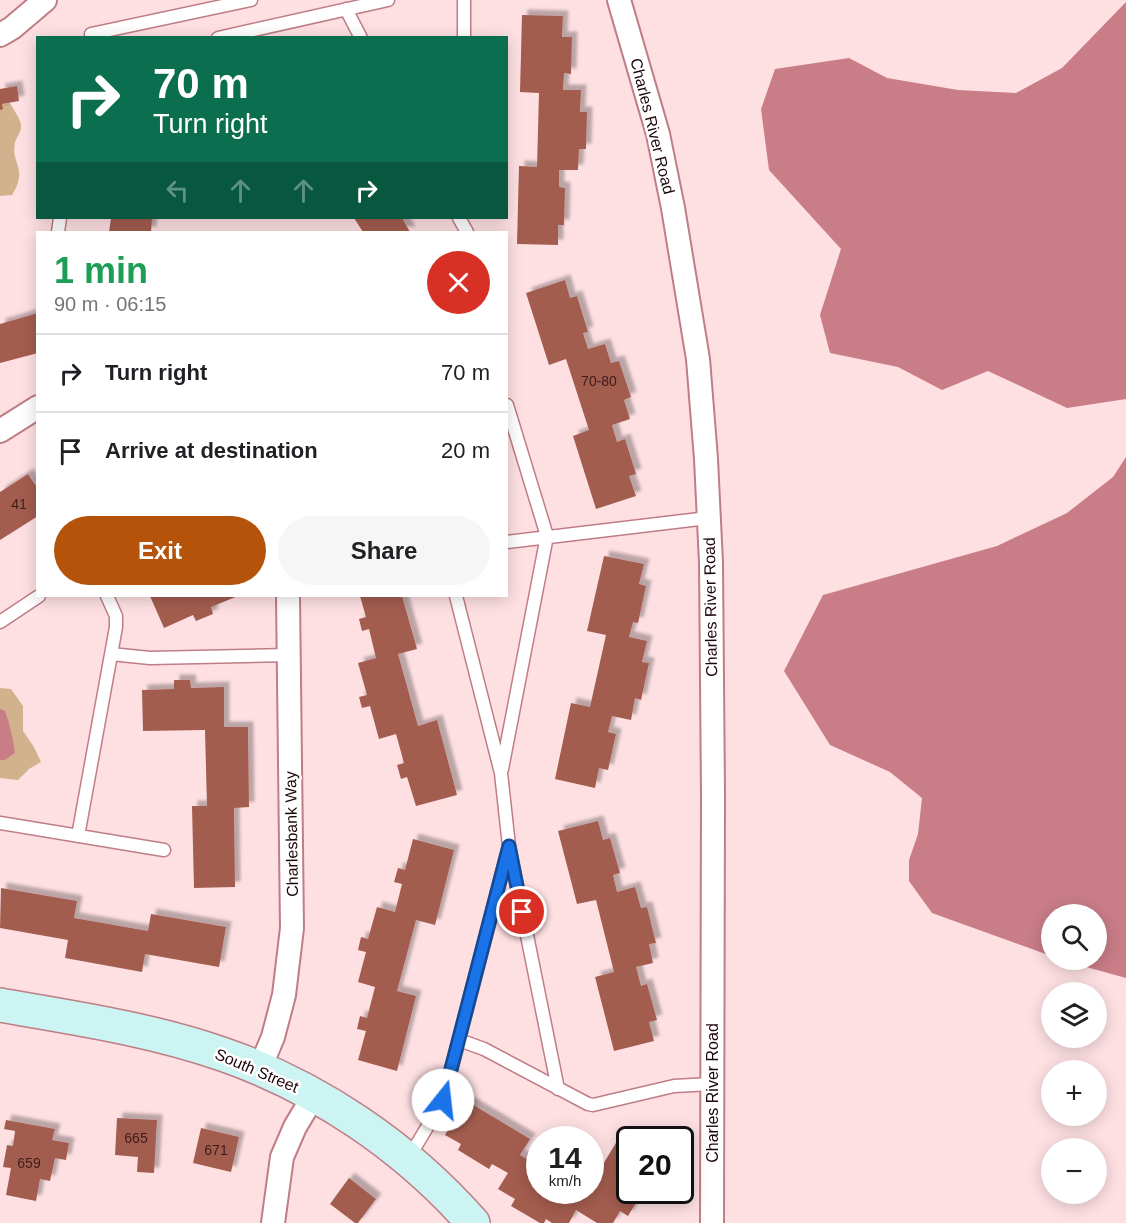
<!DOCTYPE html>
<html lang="en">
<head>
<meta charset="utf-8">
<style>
	:root { --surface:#fff; --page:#f6f6f6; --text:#202124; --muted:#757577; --line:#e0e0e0; --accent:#b45309 }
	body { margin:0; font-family:Helvetica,sans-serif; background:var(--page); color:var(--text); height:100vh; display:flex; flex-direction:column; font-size:22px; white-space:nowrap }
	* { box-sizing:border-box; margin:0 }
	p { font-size:20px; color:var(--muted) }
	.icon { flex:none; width:33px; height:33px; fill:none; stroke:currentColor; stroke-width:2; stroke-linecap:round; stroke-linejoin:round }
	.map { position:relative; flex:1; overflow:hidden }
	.side { position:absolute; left:36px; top:231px; width:472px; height:366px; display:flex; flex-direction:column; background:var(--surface); border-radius:0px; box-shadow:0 3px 15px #0003 }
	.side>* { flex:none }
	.banner { position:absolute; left:36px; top:36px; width:472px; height:183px; border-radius:0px; box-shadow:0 3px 15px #0003; background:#0b6e4f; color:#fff; overflow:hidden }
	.buttons { position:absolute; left:1041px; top:904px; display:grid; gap:12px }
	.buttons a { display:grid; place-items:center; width:66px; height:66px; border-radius:50%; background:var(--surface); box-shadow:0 3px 15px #0003; font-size:30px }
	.speed { position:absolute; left:526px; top:1126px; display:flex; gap:12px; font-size:30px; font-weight:700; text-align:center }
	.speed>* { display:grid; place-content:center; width:78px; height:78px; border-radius:50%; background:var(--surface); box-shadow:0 3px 15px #0003; line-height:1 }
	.speed small { font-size:15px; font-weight:400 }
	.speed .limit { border:3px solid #111; border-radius:9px; background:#fff; color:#111 }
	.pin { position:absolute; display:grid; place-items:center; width:51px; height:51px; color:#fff; margin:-26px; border:3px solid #fff; border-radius:50%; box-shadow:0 2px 6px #0007 }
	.me { position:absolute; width:66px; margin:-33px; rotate:16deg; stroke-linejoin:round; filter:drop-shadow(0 0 4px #0008) }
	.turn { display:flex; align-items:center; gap:21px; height:126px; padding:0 18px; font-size:27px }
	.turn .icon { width:78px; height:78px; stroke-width:2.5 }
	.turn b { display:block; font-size:42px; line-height:51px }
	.lanes { display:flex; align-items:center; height:57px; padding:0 18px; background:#0003; justify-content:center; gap:30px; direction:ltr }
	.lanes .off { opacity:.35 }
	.round { display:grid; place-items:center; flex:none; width:63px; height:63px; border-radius:32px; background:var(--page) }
	.summary { display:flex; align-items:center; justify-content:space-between; height:102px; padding:0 18px }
	h1 { font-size:36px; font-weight:700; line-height:45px; color:#1e9e55 }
	.action { display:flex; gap:12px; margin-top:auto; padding:12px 18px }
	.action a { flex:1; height:69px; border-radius:36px; background:var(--accent); color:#fff; font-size:24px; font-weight:700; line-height:69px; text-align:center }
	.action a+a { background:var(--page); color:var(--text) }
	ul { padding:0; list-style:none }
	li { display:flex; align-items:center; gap:18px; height:78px; padding:0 18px; border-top:2px solid var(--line) }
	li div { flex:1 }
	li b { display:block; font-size:22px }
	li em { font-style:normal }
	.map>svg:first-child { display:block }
	.green { fill:#d1b28d }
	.water { fill:#c97d87 }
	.building { fill:#a35d50; filter:url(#shadow) }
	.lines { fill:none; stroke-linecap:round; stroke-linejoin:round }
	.service-casing { stroke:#bf7d85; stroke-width:15 }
	.minor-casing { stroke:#bf7d85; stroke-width:26 }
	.secondary-casing { stroke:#bf7d85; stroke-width:36 }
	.service { stroke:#fff; stroke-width:12 }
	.minor { stroke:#fff; stroke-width:22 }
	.secondary { stroke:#cbf4f2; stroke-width:33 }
	.route-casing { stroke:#114b97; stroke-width:15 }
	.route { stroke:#1a73e8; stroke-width:10 }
	.labels { text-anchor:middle; stroke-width:5; stroke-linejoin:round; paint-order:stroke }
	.number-label { font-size:14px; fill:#3e1c1c }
	.street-label { font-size:16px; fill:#1d060a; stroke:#fff }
</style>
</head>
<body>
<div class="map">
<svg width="1126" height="1223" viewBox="0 0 1126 1223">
	<defs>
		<filter id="shadow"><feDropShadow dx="5.5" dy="-5.5" stdDeviation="1.5" flood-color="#0004"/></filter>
	</defs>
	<rect width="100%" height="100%" fill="#fee0e3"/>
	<path class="green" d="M 10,103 C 13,109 20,118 21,125 C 22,132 16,137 15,143 C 10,163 29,168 12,195 L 0,196 L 0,104 Z
		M 0,688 L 11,689 L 23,706 L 23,731 L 34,747 L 41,762 L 29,769 L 18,780 L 0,778 Z"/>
	<path class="water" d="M 1126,2 L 1126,399 L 1067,408 L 988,371 L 942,390 L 898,367 L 830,353 L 820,315 L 841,249 L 769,170 L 761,109 L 775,69 L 849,58 L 887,78 L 958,90 L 1016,93 L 1062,68 Z
		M 1126,457 L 1126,978 L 1061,960 L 1096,960 L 1096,915 L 1052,915 L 1051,956 L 932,913 L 909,881 L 909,860 L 918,834 L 922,798 L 890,772 L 830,745 L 784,671 L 823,595 L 997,546 L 1067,513 L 1113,477 Z
		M 0,709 L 5,711 C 10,725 13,738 15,753 L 5,760 L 0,760 Z"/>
	<path class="building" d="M 522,15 L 563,16 L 562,37 L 572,37 L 571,74 L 564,73 L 563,90 L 581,90 L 580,112 L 587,112 L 586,149 L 579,149 L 578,170 L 559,170 L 559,187 L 565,188 L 564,225 L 558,225 L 558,245 L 517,244 L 519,166 L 537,167 L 539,93 L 520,92 Z
		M 17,86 L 19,101 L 2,104 L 3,109 L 0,110 L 0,89 Z
		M 111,218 L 152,218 L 151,232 L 109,232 Z
		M 354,218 L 402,218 L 410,232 L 363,232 Z
		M 565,280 L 570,298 L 577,296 L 588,332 L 583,333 L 588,349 L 605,344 L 611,363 L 619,361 L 631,397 L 624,400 L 630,419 L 612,425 L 617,442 L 625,439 L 636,474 L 629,476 L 636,496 L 596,509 L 573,436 L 589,430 L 566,359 L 549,365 L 526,293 Z
		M 38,313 L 38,353 L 0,363 L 0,324 Z
		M 28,474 L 38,489 L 38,516 L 0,540 L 0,492 Z
		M 604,556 L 644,564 L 639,584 L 646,586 L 638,623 L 633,622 L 629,637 L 647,641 L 642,662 L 649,663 L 641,700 L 635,698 L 631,720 L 612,716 L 608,732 L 616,734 L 608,770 L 599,768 L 595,788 L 555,779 L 571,703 L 590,707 L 606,635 L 587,631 Z
		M 150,596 L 238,596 L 211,607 L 213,614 L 196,621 L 193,615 L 164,628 Z
		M 360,596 L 402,596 L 417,649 L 398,654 L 418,726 L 437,720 L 457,795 L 416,806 L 407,777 L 401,779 L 397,765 L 404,763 L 396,734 L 379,739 L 370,706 L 362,708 L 359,697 L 367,695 L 358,663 L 376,658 L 369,629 L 362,631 L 359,619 L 366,617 Z
		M 174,680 L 190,680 L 191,688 L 224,687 L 224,727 L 248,727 L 249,807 L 234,808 L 235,887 L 194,888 L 192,806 L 207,806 L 205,730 L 143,731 L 142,690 L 174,689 Z
		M 598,821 L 603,840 L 610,838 L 620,873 L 613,875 L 617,892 L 635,887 L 641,908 L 647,907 L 656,943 L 649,944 L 653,963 L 636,967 L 641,986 L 647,984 L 657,1020 L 649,1022 L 654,1041 L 614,1051 L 595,977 L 614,972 L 596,900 L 577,904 L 558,831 Z
		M 413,839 L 454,850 L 435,925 L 416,920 L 397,991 L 416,996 L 397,1071 L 358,1060 L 366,1031 L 357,1029 L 360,1016 L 367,1018 L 375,987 L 358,982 L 366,952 L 358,950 L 361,937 L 368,939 L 377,907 L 395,912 L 402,884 L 394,882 L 398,868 L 405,870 Z
		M 1,888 L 77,901 L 74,918 L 148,931 L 151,914 L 226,927 L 219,967 L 145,954 L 142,972 L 65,958 L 68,940 L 0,928 Z
		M 465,1100 L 530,1139 L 520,1155 L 540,1167 L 540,1191 L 581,1191 L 585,1194 L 587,1191 L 591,1191 L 591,1184 L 616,1143 L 630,1151 L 630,1191 L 643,1191 L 628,1216 L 620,1211 L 613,1223 L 597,1223 L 576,1210 L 569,1223 L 552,1223 L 546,1219 L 544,1223 L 540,1223 L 511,1206 L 515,1199 L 498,1189 L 508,1173 L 492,1164 L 489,1169 L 458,1150 L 461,1144 L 445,1135 Z
		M 117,1118 L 157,1120 L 154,1173 L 137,1172 L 138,1157 L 115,1155 Z
		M 6,1120 L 55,1129 L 52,1140 L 69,1143 L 66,1160 L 55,1158 L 50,1181 L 40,1179 L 36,1201 L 6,1195 L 11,1168 L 3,1167 L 7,1145 L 13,1146 L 15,1131 L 4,1129 Z
		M 201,1128 L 239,1137 L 231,1172 L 193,1163 Z
		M 349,1178 L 376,1199 L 358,1223 L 355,1223 L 330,1204 Z"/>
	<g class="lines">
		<defs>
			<path id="service" d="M 464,0 L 464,38
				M 346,9 L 361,38
				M 91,34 L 251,0
				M 218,38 L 388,0
				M 459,218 L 467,232
				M 58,232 L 60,218
				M 507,542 L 708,518
				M 456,596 L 501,773 L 509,846 L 558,1089
				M 0,622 L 39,596
				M 111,654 L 150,658 L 289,655
				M 502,769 L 547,536 L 507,405
				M 0,823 L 164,850
				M 78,836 L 116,627 L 116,616 L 107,596
				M 459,1040 L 484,1049 L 588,1104 L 593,1105 L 674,1086 L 711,1084
				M 408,1159 L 438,1109 L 446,1089 L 508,850"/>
			<path id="minor" d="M 619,0 L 658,134 L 673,208 L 698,359 L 706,459 L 711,563 L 713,795 L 712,1223
				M 0,35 L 12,28 L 45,0
				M 0,431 L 38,407
				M 260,1068 L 273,1037 L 284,995 L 292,928 L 288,596
				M 273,1223 L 282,1157 L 295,1127 L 314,1095"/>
			<path id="secondary" d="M 0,1005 C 75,1018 150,1029 222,1054 C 318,1087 406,1147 473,1223"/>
		</defs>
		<use href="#service" class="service-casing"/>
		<use href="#minor" class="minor-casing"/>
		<use href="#secondary" class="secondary-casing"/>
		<use href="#service" class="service"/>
		<use href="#minor" class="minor"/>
		<use href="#secondary" class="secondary"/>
	</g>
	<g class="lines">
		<defs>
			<path id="route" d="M 443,1100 L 509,846 L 522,912"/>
		</defs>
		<use href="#route" class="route-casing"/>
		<use href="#route" class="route"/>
	</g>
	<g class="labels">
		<g class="number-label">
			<text x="599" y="386">70-80</text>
			<text x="19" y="509">41</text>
			<text x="136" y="1143">665</text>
			<text x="216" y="1155">671</text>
			<text x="29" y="1168">659</text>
		</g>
		<g class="street-label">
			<text transform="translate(653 126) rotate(76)" y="6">Charles River Road</text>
			<text transform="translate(710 607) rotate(-91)" y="6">Charles River Road</text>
			<text transform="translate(291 834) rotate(-91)" y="6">Charlesbank Way</text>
			<text transform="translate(257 1070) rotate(23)" y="6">South Street</text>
			<text transform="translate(712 1093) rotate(-90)" y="6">Charles River Road</text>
		</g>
	</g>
</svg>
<div class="buttons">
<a><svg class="icon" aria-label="search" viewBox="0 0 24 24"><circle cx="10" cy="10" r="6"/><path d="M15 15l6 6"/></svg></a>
<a><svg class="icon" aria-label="layers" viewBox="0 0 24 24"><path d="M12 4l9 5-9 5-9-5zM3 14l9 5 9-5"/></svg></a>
<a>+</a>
<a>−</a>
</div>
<div class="speed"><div>14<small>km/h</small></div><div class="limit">20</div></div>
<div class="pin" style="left:522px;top:912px;background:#d93025"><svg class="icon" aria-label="arrive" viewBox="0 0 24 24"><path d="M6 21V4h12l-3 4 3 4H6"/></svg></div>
<svg class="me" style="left:443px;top:1100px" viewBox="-20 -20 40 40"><circle r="19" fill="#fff"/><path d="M0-13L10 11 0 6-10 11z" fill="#1a73e8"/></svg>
<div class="banner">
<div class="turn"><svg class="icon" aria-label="right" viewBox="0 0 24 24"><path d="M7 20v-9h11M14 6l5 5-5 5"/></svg><div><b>70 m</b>Turn right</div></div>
<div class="lanes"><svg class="icon off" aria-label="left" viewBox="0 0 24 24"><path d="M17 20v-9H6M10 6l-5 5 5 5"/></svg><svg class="icon off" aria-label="ahead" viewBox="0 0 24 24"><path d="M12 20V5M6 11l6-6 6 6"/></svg><svg class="icon off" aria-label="ahead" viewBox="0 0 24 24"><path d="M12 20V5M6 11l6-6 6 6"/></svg><svg class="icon" aria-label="right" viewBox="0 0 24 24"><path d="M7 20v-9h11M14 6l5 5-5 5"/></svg></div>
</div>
<section class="side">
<div class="summary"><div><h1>1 min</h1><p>90 m · 06:15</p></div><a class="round" style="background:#d93025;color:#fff"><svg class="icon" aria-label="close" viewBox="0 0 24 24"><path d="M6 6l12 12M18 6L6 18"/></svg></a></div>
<ul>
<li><svg class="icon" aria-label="right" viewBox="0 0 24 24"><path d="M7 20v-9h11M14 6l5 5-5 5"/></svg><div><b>Turn right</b></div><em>70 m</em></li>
<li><svg class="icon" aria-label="arrive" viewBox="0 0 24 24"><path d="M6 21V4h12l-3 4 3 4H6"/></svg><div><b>Arrive at destination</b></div><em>20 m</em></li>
</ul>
<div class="action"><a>Exit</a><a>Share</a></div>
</section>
</div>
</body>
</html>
